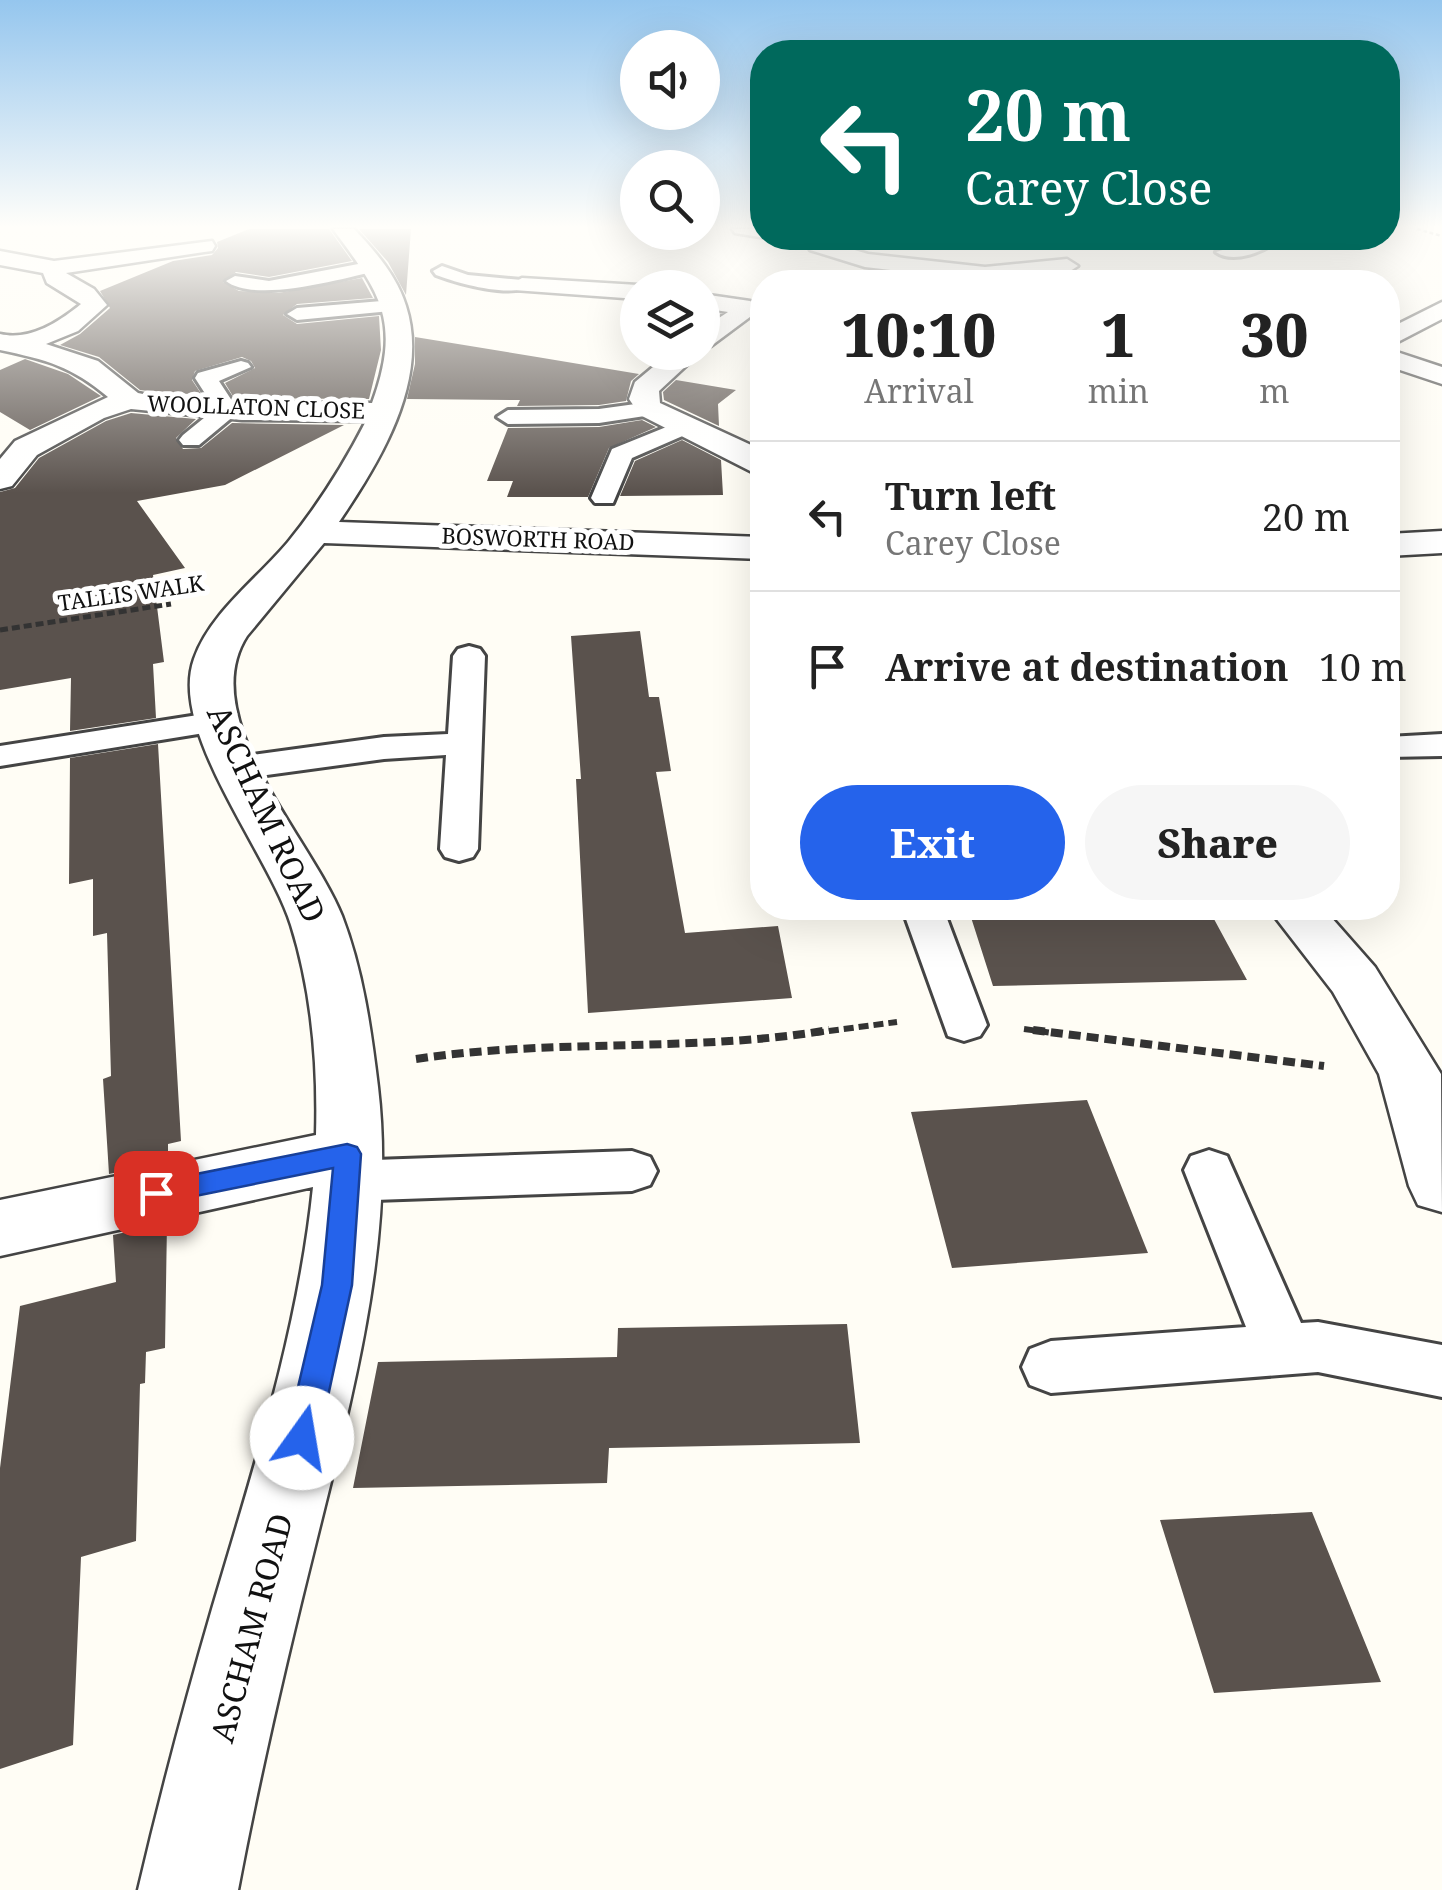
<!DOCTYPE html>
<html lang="en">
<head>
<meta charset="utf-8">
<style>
	:root { --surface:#fff; --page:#f6f6f6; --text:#222; --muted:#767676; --line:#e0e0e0; --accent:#2563eb }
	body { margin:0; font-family:"Noto Serif",serif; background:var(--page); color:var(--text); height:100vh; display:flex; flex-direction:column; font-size:38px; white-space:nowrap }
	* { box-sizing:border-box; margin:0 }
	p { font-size:32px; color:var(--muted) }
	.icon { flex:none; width:55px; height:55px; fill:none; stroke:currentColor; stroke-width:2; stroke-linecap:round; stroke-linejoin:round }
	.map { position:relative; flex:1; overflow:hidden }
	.panel { position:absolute; left:750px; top:270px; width:650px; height:650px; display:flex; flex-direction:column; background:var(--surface); border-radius:40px; box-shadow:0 10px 40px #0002 }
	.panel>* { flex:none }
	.guide { position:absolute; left:750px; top:40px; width:650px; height:210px; border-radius:40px; box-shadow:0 10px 40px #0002; background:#00695c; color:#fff; overflow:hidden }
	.tools { position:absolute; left:620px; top:30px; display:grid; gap:20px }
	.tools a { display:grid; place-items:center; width:100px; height:100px; border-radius:50%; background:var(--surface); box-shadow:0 10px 40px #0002; font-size:50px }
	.pin { position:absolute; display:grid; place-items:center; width:85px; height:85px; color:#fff; margin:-42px; border-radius:20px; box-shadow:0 5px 15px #0006 }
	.me { position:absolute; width:110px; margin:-55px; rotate:13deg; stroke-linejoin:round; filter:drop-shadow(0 0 8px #0008) }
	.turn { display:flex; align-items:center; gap:35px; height:210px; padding:0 50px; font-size:45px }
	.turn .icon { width:130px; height:130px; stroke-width:2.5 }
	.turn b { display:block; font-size:70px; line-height:85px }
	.eta { display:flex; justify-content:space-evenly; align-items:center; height:170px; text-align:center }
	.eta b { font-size:60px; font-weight:800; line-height:70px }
	.action { display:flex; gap:20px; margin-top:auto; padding:20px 50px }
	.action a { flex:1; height:115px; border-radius:60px; background:var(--accent); color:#fff; font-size:40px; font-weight:800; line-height:115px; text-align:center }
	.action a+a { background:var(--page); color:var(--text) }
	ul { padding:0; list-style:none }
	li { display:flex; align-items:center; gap:30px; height:150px; padding:0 50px; border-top:2px solid var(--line) }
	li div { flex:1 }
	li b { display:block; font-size:38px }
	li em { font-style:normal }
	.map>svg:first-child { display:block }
	.building { fill:#5a524d }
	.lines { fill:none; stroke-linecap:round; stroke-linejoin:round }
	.lane-casing { stroke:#444; stroke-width:6 }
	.street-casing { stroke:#444; stroke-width:5 }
	.path-far3 { stroke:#333; stroke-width:2.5; stroke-dasharray:4 2.5; stroke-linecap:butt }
	.path-far2 { stroke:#333; stroke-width:5; stroke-dasharray:8 4; stroke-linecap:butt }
	.path-far1 { stroke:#333; stroke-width:6; stroke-dasharray:10 5; stroke-linecap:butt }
	.path { stroke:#333; stroke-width:8; stroke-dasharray:12 6; stroke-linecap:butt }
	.lane { fill:#fff; fill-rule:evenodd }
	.street { fill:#fff; fill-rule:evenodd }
	.route { fill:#2563eb; stroke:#184099; stroke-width:2.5 }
	.labels { text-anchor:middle; stroke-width:10; stroke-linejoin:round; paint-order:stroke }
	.far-street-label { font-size:22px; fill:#111; stroke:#fff }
	.near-street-label { font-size:32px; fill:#111; stroke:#fff }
</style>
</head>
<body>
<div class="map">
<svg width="1442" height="1890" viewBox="0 0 1442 1890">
	<rect width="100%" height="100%" fill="#fffdf5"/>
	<path class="building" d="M 249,229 L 329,229 L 352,261 L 269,277 L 236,272 L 223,282 L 239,291 L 278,293 L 362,278 L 373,298 L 297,304 L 283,315 L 297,324 L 379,316 L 381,350 L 369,399 L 234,398 L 225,383 L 255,368 L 251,361 L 242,357 L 195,371 L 192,380 L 202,395 L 148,391 L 140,390 L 99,357 L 60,345 L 80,334 L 110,308 L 100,291 L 173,261 L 212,255 L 218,248 L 217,242 Z
		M 359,229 L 411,229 L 406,295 L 388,262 Z
		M 415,337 L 537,357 L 639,374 L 631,381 L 626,401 L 599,405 L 517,406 L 520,400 L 407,399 L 415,364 Z
		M 25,359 L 68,374 L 101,396 L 30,430 L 0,412 L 0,370 Z
		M 676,380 L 736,390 L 718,404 L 719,426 L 664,400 L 663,392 Z
		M 131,413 L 196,419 L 176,438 L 183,449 L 201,448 L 232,423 L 344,425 L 225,485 L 137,501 L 185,568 L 153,575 L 164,662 L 153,664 L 156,718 L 70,731 L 71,678 L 0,690 L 0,492 L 15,488 L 39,458 L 106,421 Z
		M 642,420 L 656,427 L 609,448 L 588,497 L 507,497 L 513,481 L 487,481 L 508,428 L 599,427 Z
		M 682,440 L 721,460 L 723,495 L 620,496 L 635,461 Z
		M 640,631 L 649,697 L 659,697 L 671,771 L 656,772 L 685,933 L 778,926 L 792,998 L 588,1013 L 576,779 L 581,779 L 571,636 Z
		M 158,744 L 181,1141 L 168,1144 L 168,1162 L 109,1174 L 103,1079 L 111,1076 L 107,933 L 93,936 L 93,879 L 69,884 L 70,758 Z
		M 968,908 L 1208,908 L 1247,980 L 993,986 Z
		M 1087,1100 L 1148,1253 L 952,1268 L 911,1112 Z
		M 167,1223 L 165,1348 L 146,1352 L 145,1383 L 140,1384 L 136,1541 L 81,1557 L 73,1745 L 0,1769 L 0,1468 L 20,1306 L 116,1282 L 113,1235 Z
		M 847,1324 L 860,1443 L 609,1448 L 607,1483 L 353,1488 L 378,1362 L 617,1357 L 618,1328 Z
		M 1312,1512 L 1381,1682 L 1214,1693 L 1160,1520 Z"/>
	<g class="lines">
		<defs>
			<path id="lane" d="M 1262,238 L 1280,238 C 1265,252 1233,264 1216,252 Z
				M 374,261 L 380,262 L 380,270 C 345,278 255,304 226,281 L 235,276 L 269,281 Z
				M 442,266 L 468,275 L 522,280 L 531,285 C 513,299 457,283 436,275 L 433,271 Z
				M 394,300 L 401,302 L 401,310 L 297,320 L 287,314 L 297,308 Z
				M 241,361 L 248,363 L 251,367 L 219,381 L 238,410 L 235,415 L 199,445 L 183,445 L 179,440 L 183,435 L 215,409 L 195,378 L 198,373 Z
				M 650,402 L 661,409 L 658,414 L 599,423 L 508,424 L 497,417 L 508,410 L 599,409 Z
				M 686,419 L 694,421 L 698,426 L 694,431 L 632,458 L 613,503 L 595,503 L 591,498 L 612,449 Z
				M 469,646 L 480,649 L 485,656 L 478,849 L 473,857 L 459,861 L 445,857 L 440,849 L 446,755 L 384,759 L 238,779 L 225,776 L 220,768 L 225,760 L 238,757 L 384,737 L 448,734 L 453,656 L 458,649 Z
				M 217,712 L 229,715 L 234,722 L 229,729 L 0,766 L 0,746 Z
				M 1442,734 L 1442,756 L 1388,757 L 1388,737 Z
				M 902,908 L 943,908 L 987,1025 L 980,1036 L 964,1041 L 948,1036 Z
				M 1209,1150 L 1227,1156 L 1301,1323 L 1318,1322 L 1442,1345 L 1442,1397 L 1318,1372 L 1051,1393 L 1030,1385 L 1022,1367 L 1030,1349 L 1051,1341 L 1246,1327 L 1184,1170 L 1191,1156 Z
				M 632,1151 L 650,1157 L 657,1171 L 650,1185 L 632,1191 L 346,1201 L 328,1195 L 320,1181 L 328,1167 L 346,1161 Z"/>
			<path id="street" d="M 333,229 L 354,229 C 375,251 397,276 406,306 C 430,381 379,463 339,522 L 762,537 L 762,559 L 324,543 L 247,636 C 194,718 312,840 342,916 C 363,971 371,1029 378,1087 C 396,1239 352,1396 316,1542 C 287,1658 260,1773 238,1890 L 138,1890 C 160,1796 185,1702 212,1609 C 253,1470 298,1332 313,1187 L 0,1256 L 0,1200 L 316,1135 C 318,1065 312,992 291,925 C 269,854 168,731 194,659 C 210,613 257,579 288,542 C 319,504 344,464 366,421 L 242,420 L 131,409 L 104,418 L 37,455 L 12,486 L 0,489 L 0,459 L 15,441 L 108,397 C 71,366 47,360 0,350 L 0,334 C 30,341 59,322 81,304 L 47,283 L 43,273 L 0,265 L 0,251 L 54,261 L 212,241 L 215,246 L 212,251 L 204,252 L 66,273 L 94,289 L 107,305 L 78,331 L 46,344 L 98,361 L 138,393 L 148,395 L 242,402 L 372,403 C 402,321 380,293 333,229 Z
				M 732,229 L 762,229 L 765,238 L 735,233 Z
				M 818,239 L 868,254 L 985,267 L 1067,259 L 1078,266 L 1067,273 L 985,281 L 865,267 L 810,250 L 807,245 L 810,240 Z
				M 522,278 L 638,285 L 647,288 L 638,288 L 638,299 L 514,290 L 510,285 Z
				M 702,294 L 750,301 L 762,308 L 711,346 L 702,349 L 702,329 L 728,312 L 702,308 Z
				M 1442,302 L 1442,319 L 1388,347 L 1388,329 Z
				M 1388,349 L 1442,367 L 1442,384 L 1388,366 Z
				M 671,352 L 701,352 L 659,391 L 660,403 L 762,450 L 762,477 L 640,415 L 629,399 L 635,382 Z
				M 1442,531 L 1442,553 L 1388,556 L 1388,534 Z
				M 1268,908 L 1323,908 L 1375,967 L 1441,1074 L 1442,1212 L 1418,1205 L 1409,1186 L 1379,1074 L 1333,992 Z"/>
		</defs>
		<use href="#lane" class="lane-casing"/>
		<use href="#street" class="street-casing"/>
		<path class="path-far3" d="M 1417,229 L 1442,236"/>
		<path class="path-far2" d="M 0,630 L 171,604"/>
		<path class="path-far1" d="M 1024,1029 L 1053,1033
			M 814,1033 L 897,1022"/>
		<path class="path" d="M 1033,1030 L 1324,1066
			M 416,1059 C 554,1038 693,1053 829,1030"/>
		<use href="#lane" class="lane"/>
		<use href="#street" class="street"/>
	</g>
	<linearGradient id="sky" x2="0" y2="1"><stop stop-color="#95c6ee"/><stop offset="0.46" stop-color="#fffefa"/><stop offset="1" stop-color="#fffefa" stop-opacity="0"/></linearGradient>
	<rect width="1442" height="493" fill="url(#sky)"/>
	<path class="route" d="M 347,1144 L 357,1147 L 361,1154 L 352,1285 L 319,1438 L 314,1449 L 302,1453 L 291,1449 L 286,1438 L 322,1285 L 333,1168 L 156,1204 L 146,1201 L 142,1193 L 146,1185 L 156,1182 Z"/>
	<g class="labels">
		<g class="far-street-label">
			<text transform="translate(256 407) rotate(2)" y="8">WOOLLATON CLOSE</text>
			<text transform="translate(538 539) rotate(2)" y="8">BOSWORTH ROAD</text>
			<text transform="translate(131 593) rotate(-8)" y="8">TALLIS WALK</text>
		</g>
		<g class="near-street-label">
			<text transform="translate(266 814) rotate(65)" y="11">ASCHAM ROAD</text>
			<text transform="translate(252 1628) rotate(-75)" y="11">ASCHAM ROAD</text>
		</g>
	</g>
</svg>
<div class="tools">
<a><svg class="icon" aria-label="sound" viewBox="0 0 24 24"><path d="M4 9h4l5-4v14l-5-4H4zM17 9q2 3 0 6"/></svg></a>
<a><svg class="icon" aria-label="search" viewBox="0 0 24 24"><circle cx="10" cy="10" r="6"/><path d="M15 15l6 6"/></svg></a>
<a><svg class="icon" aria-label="layers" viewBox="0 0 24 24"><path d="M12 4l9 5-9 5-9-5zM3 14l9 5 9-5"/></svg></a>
</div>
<div class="pin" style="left:156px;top:1193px;background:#d93025"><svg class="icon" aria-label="arrive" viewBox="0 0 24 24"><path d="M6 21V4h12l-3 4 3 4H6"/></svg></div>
<svg class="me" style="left:302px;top:1438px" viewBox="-20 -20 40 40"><circle r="19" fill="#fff"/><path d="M0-13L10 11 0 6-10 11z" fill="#2563eb"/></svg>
<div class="guide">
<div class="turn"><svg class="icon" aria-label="left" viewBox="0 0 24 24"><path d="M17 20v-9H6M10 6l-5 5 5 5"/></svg><div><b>20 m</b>Carey Close</div></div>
</div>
<section class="panel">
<div class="eta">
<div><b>10:10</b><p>Arrival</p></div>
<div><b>1</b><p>min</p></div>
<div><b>30</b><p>m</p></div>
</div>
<ul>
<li><svg class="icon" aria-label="left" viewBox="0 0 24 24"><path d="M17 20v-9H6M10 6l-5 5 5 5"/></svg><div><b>Turn left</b><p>Carey Close</p></div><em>20 m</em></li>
<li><svg class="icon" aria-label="arrive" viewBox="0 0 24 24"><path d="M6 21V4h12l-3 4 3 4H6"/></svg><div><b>Arrive at destination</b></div><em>10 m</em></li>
</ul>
<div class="action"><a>Exit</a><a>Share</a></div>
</section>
</div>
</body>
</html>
